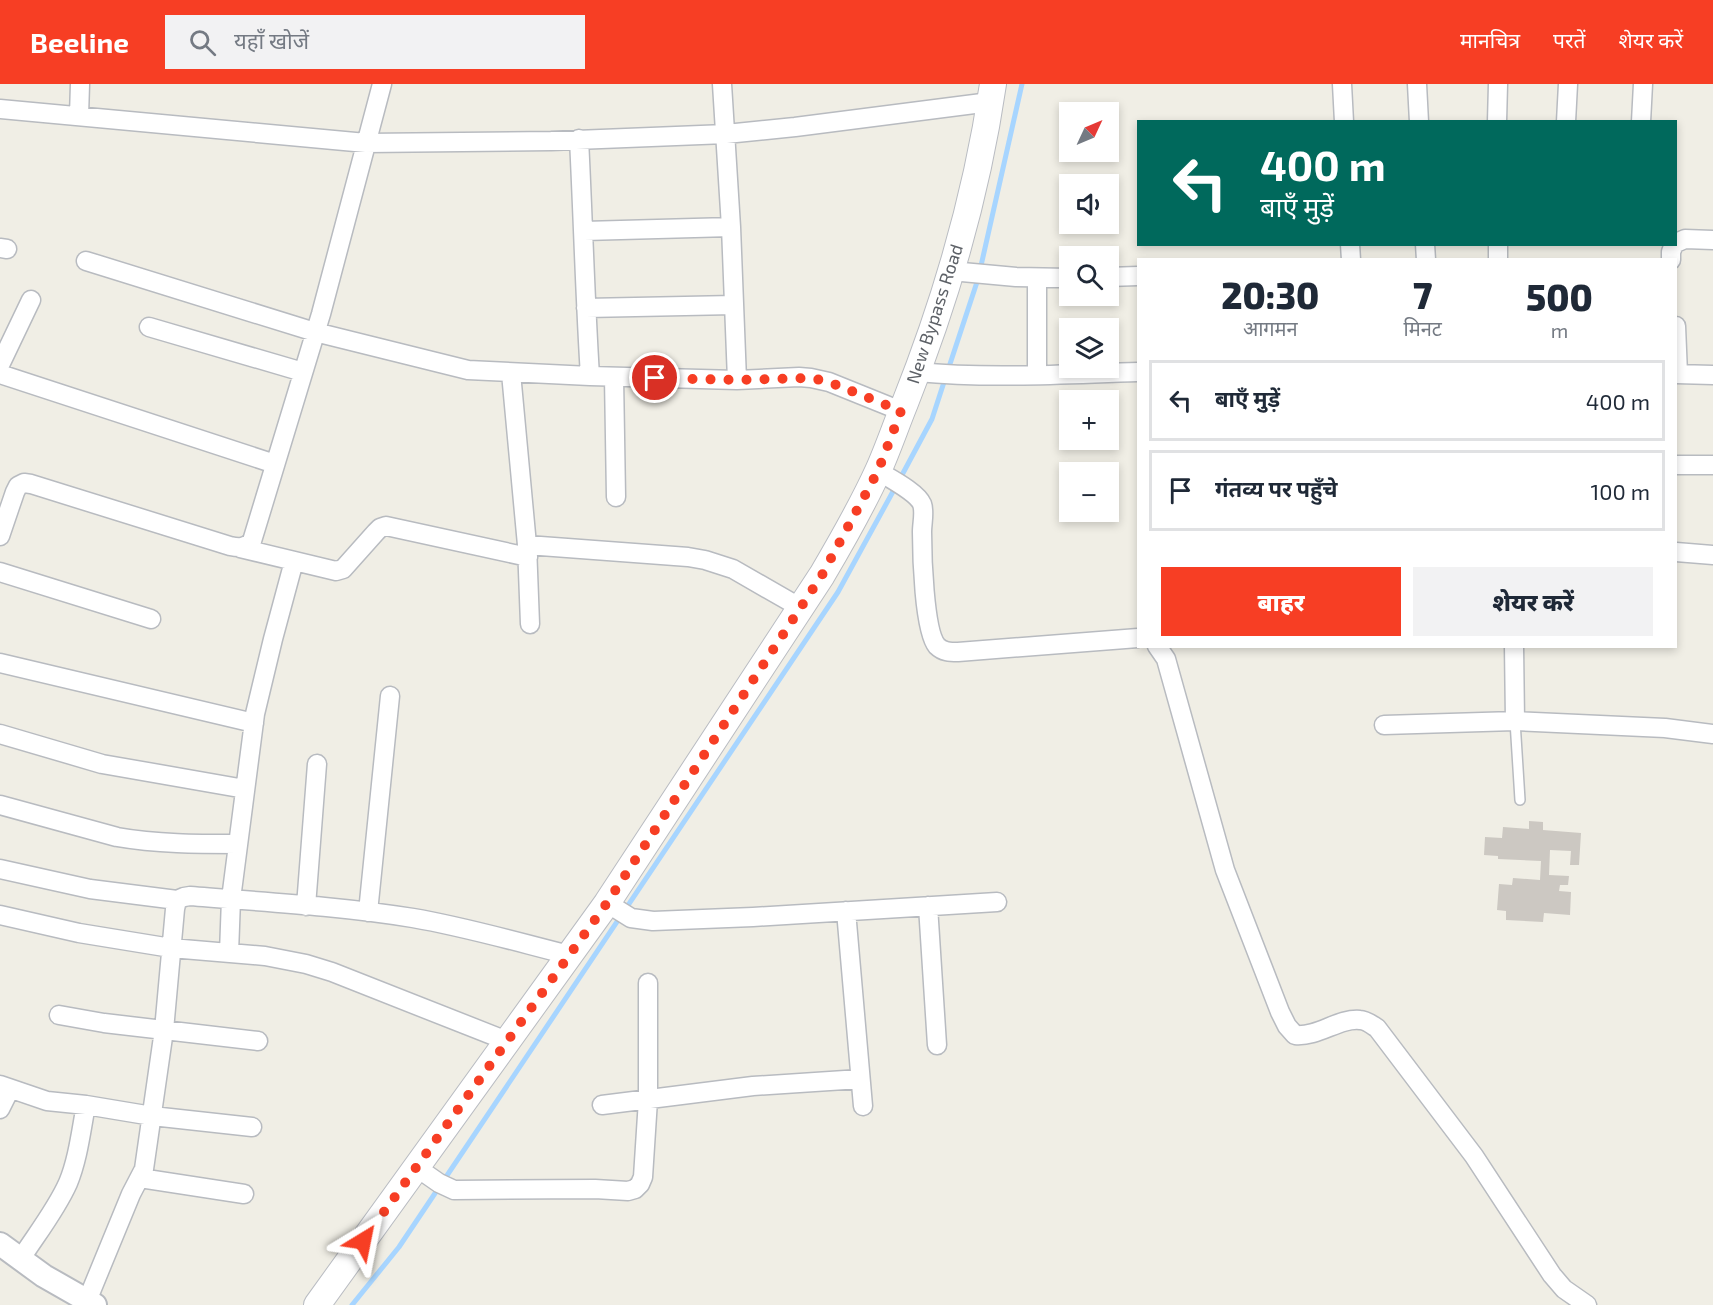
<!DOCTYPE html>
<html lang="hi">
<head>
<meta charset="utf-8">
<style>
	:root { --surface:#fff; --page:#f2f2f3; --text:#1f2937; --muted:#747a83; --line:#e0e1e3; --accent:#f73e24 }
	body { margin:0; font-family:"Exo 2","Noto Sans Devanagari",sans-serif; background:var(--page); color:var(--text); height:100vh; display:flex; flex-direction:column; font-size:22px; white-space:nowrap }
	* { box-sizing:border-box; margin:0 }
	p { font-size:20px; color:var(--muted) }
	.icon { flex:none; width:33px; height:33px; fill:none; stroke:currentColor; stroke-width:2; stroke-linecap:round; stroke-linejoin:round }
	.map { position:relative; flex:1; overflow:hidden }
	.drawer { position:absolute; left:1137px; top:174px; width:540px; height:390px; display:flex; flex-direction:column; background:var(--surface); border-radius:0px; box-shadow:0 3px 9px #0003 }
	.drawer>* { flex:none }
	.banner { position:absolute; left:1137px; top:36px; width:540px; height:126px; border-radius:0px; box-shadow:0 3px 9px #0003; background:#00695c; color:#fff; overflow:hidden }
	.needle { width:39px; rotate:46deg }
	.controls { position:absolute; left:1059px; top:18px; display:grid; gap:12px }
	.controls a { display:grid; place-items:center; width:60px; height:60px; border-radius:0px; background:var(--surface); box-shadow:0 3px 9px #0003; font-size:30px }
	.pin { position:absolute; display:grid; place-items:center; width:51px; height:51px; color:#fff; margin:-26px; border:3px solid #fff; border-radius:50%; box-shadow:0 2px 6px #0007 }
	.me { position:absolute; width:66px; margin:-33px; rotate:35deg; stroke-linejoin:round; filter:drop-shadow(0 0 4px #0008) }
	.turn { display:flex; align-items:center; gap:21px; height:126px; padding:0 24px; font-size:27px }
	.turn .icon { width:78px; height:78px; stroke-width:2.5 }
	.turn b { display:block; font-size:42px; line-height:51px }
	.eta { display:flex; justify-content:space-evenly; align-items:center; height:102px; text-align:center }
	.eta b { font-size:36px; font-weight:800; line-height:42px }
	.primary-button { display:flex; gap:12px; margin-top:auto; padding:12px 24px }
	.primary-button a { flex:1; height:69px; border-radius:0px; background:var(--accent); color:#fff; font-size:24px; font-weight:800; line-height:69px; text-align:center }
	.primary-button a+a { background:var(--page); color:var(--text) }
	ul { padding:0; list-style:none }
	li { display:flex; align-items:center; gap:18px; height:81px; margin:0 12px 9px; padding:0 12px; border:3px solid var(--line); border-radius:0px }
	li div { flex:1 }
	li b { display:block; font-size:22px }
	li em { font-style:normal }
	header { display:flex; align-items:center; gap:36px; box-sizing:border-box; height:84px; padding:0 30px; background:var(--accent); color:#fff }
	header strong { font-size:28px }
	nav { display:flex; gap:33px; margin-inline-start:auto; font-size:21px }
	.search { width:420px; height:54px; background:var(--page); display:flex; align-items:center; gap:15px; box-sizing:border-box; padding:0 21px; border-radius:0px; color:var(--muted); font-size:22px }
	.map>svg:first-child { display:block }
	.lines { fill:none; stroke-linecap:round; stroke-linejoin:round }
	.stream { stroke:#a7d5ff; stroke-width:5 }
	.building { fill:#ccc8c2 }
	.service-casing { stroke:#b8bbc0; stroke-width:12 }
	.minor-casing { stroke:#b8bbc0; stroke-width:21 }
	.tertiary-casing { stroke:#b8bbc0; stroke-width:26 }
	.secondary-casing { stroke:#b9bcc2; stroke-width:28 }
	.service { stroke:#fff; stroke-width:9 }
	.minor { stroke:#fff; stroke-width:18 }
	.tertiary { stroke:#fff; stroke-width:22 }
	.secondary { stroke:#fff; stroke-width:26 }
	.route { stroke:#f73e24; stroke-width:10; stroke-dasharray:0 18 }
	.labels { text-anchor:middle; stroke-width:4.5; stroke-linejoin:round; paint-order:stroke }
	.street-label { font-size:18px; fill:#5d6167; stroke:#fff }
</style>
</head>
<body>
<header>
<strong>Beeline</strong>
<div class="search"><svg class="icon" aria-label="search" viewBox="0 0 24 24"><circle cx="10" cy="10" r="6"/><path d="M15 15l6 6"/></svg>यहाँ खोजें</div>
<nav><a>मानचित्र</a><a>परतें</a><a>शेयर करें</a></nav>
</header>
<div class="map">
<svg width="1713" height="1221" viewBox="0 0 1713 1221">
	<rect width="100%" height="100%" fill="#f0eee5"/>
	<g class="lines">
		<path class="stream" d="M 948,286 L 978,195 L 1022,0
			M 902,391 L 932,335 L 945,295
			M 352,1221 L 399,1163 L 838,508 L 896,402"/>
	</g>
	<path class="building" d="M 1529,737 L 1543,738 L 1543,746 L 1581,749 L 1579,781 L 1570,781 L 1571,767 L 1550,766 L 1549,791 L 1569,792 L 1568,801 L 1560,801 L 1559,807 L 1571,808 L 1570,831 L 1544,829 L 1543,838 L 1506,836 L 1506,827 L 1497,826 L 1499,800 L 1512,801 L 1513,794 L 1540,796 L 1541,777 L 1498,775 L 1498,772 L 1484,771 L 1485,753 L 1502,754 L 1503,743 L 1529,745 Z"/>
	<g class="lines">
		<defs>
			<path id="service" d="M 1515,637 L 1520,716"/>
			<path id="minor" d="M 722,0 L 731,143 L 737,296
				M 1342,0 L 1344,38
				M 1417,0 L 1419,38
				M 0,25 L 366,59 L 551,57 L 726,50 L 795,43 L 990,18
				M 79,32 L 80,0
				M 1497,38 L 1498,0
				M 1566,38 L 1568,0
				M 1641,38 L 1643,0
				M 579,55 C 583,134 585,213 590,292
				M 584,147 L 731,143
				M 1676,159 L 1685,155 L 1713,156
				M 1350,160 L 1351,176
				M 1425,160 L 1426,176
				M 1498,160 L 1498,176
				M 0,164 L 7,165
				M 1671,176 L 1671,168 L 1674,160
				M 86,177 L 315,248 L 468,286 L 590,292 L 737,296 L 799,293 L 811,294 L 829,298 L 901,327
				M 951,187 L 1016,193 L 1070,194
				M 1108,193 L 1138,192
				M 1037,195 L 1037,291
				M 586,224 L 734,221
				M 1676,242 L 1678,290
				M 149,243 L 303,288
				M 0,281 L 31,216
				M 917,288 C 991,295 1065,290 1138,288
				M 511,289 L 527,461 L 530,540
				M 0,290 L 275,380
				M 1676,290 L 1713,291
				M 614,293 L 616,413
				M 1676,381 L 1713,381
				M 878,387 C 889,394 917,408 922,420 C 925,428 922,439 922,448 C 922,470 924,547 937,562 C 943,568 950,568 958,568 L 1138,554
				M 0,452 L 15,408 L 18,402 L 24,399 L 31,400 L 230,462 C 240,464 245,464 252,457 L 321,230 L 382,0
				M 527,461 L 688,473 L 705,476 L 733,485 L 801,524
				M 240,464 L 336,487 L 343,485 L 376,448 L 380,444 L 386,442 L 528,473
				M 1676,468 L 1713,471
				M 0,488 L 151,535
				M 1157,562 L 1166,575 L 1225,786 L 1280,928 L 1287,942 L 1295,951 C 1319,953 1338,934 1360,936 C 1366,936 1372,941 1377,944 L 1474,1072 L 1552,1191 L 1564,1205 L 1587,1221
				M 1514,562 L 1515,637
				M 0,579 L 254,639
				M 1384,641 L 1515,637 L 1665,644 L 1713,650
				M 0,650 L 102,680 L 245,705
				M 0,721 L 117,753 C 157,760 197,760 238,760
				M 0,785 L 90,805 L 177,816
				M 607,819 L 631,834 L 653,837 L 753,833 L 997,818
				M 306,822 L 317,680
				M 928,822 L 937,961
				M 846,827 L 863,1022
				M 368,828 L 390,612
				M 0,831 L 79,849 L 171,864 L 265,872 L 306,880 L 332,888 L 507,957
				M 229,869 L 231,815 L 255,630 L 273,555 L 294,477
				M 59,931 L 104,939 L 258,957
				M 0,1001 L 47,1017 L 86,1021 L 152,1032 L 252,1043
				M 602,1021 L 753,1002 L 860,995
				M 0,1025 L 10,1005
				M 416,1083 L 439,1099 L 454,1106 L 595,1105 L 628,1107 L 635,1105 L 640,1100 L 643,1093 L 648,1016 L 648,899
				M 140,1094 L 244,1110
				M 20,1176 C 36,1151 56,1126 68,1099 C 78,1075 81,1047 86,1021
				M 87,1217 L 131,1110 L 144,1085 L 164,946 L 175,825 L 177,816 L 184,813 L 190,812 C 264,818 339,822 413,834 C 466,843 517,858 569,871"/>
			<path id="tertiary" d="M 0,1160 L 44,1192 L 95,1221"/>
			<path id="secondary" d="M 317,1221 L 607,819 L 822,491 C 842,457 862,422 878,387 C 888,365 896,341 905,319 C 946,216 977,110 993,0"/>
		</defs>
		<use href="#service" class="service-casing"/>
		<use href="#minor" class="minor-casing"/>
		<use href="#tertiary" class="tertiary-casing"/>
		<use href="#secondary" class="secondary-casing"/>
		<use href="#service" class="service"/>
		<use href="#minor" class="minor"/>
		<use href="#tertiary" class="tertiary"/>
		<use href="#secondary" class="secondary"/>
	</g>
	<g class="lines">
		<path class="route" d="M 363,1157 L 607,819 L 822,491 L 878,387 L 901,327 L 829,298 L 811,294 L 737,296 L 655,294"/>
	</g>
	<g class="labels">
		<g class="street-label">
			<text transform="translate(935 230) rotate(-72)" y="6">New Bypass Road</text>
		</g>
	</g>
</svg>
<div class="controls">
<a><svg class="needle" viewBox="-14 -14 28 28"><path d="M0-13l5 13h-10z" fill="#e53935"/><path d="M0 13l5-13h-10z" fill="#747a83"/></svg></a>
<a><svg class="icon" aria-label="sound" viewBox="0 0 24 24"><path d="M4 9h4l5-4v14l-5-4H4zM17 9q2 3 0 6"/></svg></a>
<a><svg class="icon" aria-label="search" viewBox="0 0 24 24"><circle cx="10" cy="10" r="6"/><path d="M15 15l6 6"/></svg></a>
<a><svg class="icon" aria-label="layers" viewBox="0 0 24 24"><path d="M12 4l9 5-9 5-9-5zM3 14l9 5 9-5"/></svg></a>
<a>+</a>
<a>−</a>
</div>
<div class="pin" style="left:655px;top:294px;background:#d93025"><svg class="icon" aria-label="arrive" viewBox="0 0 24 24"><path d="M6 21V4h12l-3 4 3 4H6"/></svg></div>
<svg class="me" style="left:363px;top:1157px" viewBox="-20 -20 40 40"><path d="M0-17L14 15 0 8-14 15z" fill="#f73e24" stroke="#fff" stroke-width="4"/></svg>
<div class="banner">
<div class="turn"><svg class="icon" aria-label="left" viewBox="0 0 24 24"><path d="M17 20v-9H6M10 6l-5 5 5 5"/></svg><div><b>400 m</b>बाएँ मुड़ें</div></div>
</div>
<section class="drawer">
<div class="eta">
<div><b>20:30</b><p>आगमन</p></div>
<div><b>7</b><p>मिनट</p></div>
<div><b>500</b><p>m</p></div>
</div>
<ul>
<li><svg class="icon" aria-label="left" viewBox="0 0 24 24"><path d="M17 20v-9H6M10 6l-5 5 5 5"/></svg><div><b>बाएँ मुड़ें</b></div><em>400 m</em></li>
<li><svg class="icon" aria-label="arrive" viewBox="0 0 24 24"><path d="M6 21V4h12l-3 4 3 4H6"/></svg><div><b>गंतव्य पर पहुँचे</b></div><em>100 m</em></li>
</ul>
<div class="primary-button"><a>बाहर</a><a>शेयर करें</a></div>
</section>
</div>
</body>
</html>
